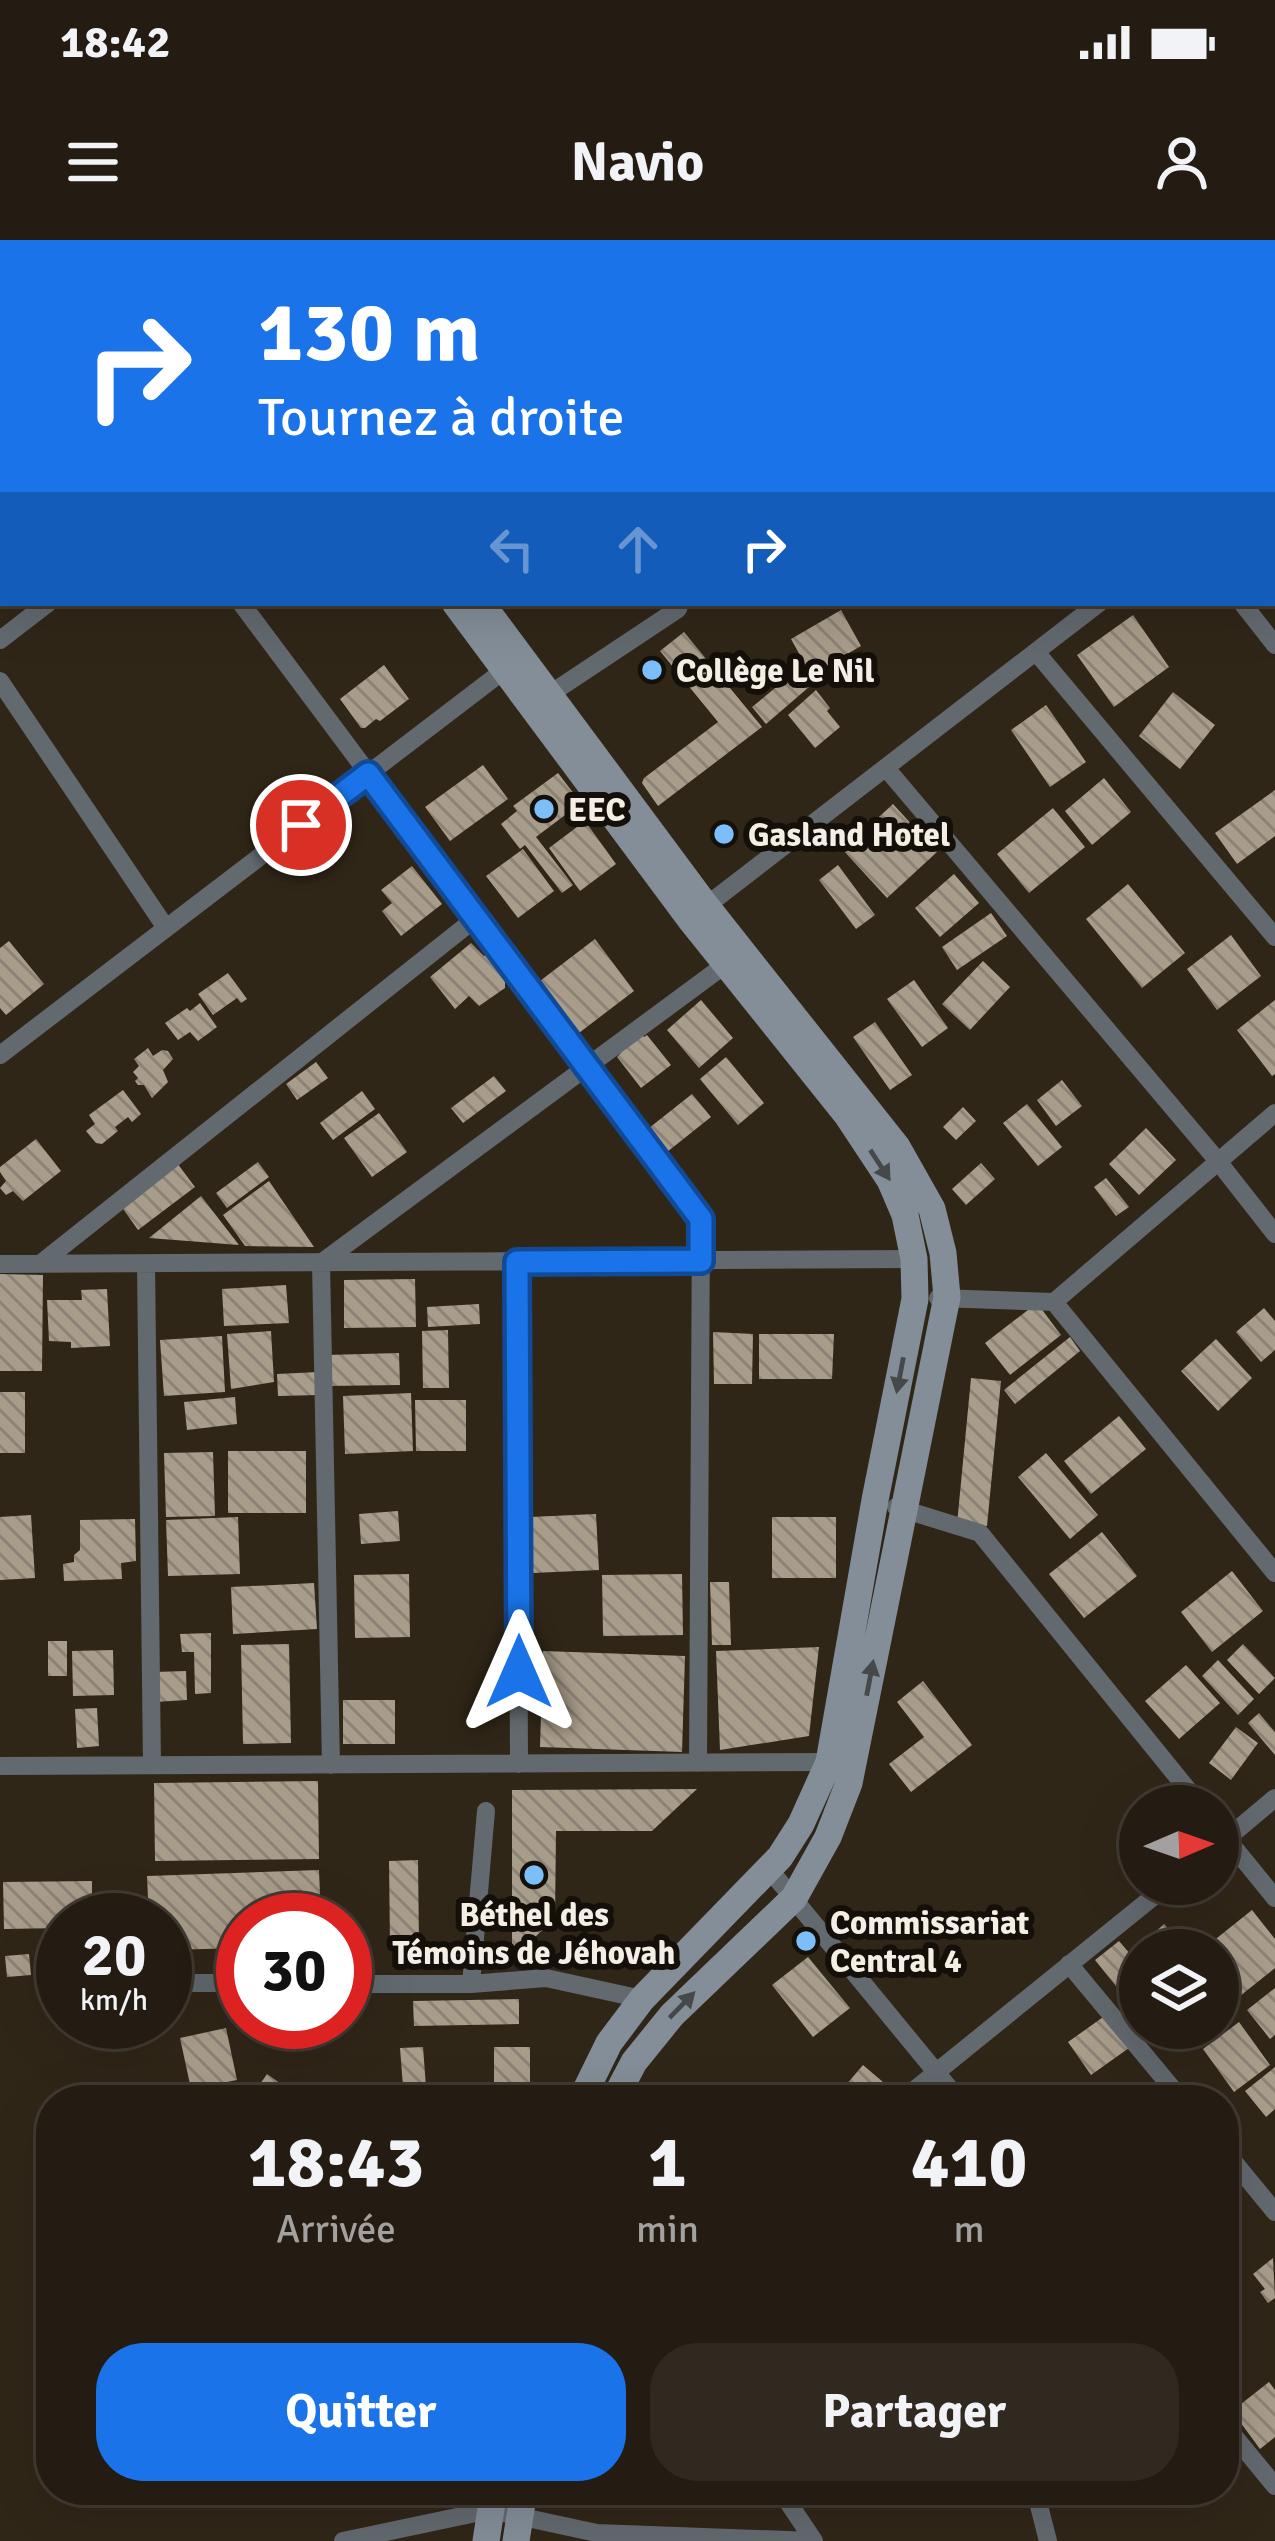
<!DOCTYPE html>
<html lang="fr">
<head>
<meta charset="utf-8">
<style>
	:root { --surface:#241c12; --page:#302920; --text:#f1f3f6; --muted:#a3a19f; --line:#413a32; --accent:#1a73e8 }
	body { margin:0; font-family:Signika,sans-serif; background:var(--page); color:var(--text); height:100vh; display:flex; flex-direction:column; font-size:45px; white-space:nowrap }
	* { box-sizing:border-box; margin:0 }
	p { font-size:39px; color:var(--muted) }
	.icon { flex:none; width:66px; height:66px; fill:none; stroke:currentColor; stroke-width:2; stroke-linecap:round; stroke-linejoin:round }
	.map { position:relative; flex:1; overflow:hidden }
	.panel { position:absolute; left:36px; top:1845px; width:1203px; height:420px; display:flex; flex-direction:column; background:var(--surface); border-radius:48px; box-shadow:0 12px 48px #0002,0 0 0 3px var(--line) }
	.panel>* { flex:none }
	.top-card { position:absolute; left:0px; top:0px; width:1275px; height:366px; box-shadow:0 12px 48px #0002,0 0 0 3px var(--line); background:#1a73e8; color:#fff; overflow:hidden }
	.needle { width:78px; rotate:88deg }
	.fabs { position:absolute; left:1119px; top:1545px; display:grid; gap:24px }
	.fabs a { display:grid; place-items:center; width:120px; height:120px; border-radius:50%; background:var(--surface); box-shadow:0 12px 48px #0002,0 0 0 3px var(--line); font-size:60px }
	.speed { position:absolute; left:36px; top:1653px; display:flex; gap:24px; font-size:60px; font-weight:700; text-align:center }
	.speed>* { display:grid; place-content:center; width:156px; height:156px; border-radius:50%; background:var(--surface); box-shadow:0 12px 48px #0002,0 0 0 3px var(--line); line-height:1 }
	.speed small { font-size:30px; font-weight:400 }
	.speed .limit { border:18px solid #d22; background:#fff; color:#111 }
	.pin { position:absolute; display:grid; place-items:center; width:102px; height:102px; color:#fff; margin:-51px; border:6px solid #fff; border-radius:50%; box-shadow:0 3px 12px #0007 }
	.me { position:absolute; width:132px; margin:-66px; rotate:0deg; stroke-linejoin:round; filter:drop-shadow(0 0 9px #0008) }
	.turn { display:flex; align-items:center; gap:42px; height:252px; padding:0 60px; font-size:54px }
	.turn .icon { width:156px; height:156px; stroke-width:2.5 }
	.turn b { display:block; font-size:84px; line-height:102px }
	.lanes { display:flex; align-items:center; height:114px; padding:0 60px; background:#0003; justify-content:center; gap:60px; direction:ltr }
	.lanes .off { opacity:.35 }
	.eta { display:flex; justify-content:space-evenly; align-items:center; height:204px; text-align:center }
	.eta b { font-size:72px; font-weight:800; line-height:84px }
	.action { display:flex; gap:24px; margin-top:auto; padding:24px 60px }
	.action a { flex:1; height:138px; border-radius:48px; background:var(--accent); color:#fff; font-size:48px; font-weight:800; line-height:138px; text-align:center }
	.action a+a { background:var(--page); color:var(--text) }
	.status { display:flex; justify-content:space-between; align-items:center; height:84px; padding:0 60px; background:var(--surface); direction:ltr }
	.status svg { height:33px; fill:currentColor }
	header { display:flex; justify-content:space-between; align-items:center; height:156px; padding:0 60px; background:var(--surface); font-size:54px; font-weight:800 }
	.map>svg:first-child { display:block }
	.building { fill:url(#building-back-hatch) }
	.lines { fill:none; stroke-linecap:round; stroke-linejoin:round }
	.street { stroke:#62696f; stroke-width:18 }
	.secondary { stroke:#838e98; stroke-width:27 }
	.oneway { fill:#464949 }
	.route-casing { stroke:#114b97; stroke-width:30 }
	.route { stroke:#1a73e8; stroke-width:21 }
	.poi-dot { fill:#7cbef9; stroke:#141009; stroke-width:4.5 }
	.labels { text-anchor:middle; stroke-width:12; stroke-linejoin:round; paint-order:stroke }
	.poi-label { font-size:33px; font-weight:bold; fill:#f4eee4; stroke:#141009; text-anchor:start }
</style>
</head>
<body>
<div class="status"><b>18:42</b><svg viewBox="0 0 49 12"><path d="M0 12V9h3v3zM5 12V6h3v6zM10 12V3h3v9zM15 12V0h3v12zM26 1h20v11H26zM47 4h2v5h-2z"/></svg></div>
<header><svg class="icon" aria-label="menu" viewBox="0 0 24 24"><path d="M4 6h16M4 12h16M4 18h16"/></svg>Navio<svg class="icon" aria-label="person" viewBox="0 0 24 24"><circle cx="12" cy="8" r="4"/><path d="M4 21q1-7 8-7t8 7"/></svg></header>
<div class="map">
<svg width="1275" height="2301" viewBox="0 0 1275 2301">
	<defs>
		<pattern id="building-back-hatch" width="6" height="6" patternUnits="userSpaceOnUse" patternTransform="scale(3)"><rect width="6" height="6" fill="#a89c8a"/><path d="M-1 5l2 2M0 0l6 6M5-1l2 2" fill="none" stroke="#8c8275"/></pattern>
	</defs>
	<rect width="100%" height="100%" fill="#302618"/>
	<path class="building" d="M 841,370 L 861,406 L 811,435 L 791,399 Z
		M 1133,375 L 1169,427 L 1114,467 L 1077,415 Z
		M 684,392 L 762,487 L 658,566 L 642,543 L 644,538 L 718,482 L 660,411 Z
		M 384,425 L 409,459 L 380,481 L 376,479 L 365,488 L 361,488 L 340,459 Z
		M 797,430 L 809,447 L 766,484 L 752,467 Z
		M 816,450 L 830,468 L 827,471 L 840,487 L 815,508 L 788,475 Z
		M 1173,452 L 1215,485 L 1180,529 L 1139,496 Z
		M 1046,465 L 1086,522 L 1050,547 L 1011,490 Z
		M 483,525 L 508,559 L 450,601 L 425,567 Z
		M 558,533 L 581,563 L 536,597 L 573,645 L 562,653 L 525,605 L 520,609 L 501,584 L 517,571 L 513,566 Z
		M 1104,538 L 1131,572 L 1092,605 L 1065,571 Z
		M 1275,550 L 1275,596 L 1237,624 L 1215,593 Z
		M 893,564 L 937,612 L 887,658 L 843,610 Z
		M 1053,568 L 1085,607 L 1029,653 L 997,614 Z
		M 585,581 L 616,624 L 580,651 L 549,608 Z
		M 523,609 L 554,651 L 518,678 L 486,636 Z
		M 838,625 L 875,675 L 856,689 L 819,640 Z
		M 412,626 L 442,664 L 401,696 L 382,671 L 392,663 L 381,650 Z
		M 954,634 L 979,663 L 940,697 L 915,668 Z
		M 1128,644 L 1185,713 L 1142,748 L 1086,679 Z
		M 991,673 L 1007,696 L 957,730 L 942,707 Z
		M 1231,695 L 1261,736 L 1217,770 L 1187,729 Z
		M 595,699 L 634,751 L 575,796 L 536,744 Z
		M 9,701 L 44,744 L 6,775 L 0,768 L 0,708 Z
		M 471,703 L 484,716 L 486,715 L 505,742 L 505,748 L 479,766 L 469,756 L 455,769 L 430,737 Z
		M 983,721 L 1010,747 L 970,790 L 942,764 Z
		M 228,733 L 247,759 L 241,763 L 237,758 L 213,775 L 198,754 Z
		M 914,740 L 948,788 L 922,807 L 887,759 Z
		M 701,760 L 733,798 L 699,828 L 667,790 Z
		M 1275,760 L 1275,834 L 1272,836 L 1237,790 Z
		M 200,763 L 217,787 L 198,801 L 190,792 L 178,800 L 165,783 L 187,768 L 190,771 Z
		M 875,782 L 912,835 L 890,850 L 853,797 Z
		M 641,793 L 644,797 L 647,795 L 671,825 L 641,848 L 617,817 L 621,813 L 619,811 Z
		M 148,808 L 153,816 L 162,810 L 168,811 L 173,819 L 163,830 L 168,842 L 152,858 L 144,845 L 138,845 L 135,841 L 138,838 L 133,832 L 139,826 L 134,819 Z
		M 726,817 L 764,863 L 738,885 L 700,839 Z
		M 316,822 L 328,838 L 297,860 L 286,844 Z
		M 494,836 L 506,851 L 463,883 L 451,868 Z
		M 1062,840 L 1082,866 L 1056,886 L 1037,860 Z
		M 123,850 L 141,874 L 132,882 L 128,877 L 115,887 L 118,891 L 102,904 L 96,903 L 86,891 L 95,884 L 89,875 Z
		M 362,851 L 375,869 L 333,900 L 320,883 Z
		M 692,854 L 711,877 L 662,916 L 644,892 Z
		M 1027,864 L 1062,907 L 1038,926 L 1003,883 Z
		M 963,867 L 976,881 L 956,900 L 943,887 Z
		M 379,873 L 407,912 L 372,937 L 344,898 Z
		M 1146,888 L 1176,920 L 1139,955 L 1109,924 Z
		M 36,899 L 61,931 L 23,961 L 13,951 L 6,955 L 0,948 L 6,941 L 0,932 L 0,927 Z
		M 258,922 L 269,937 L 227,968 L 216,953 Z
		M 177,923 L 195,947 L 138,990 L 121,966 Z
		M 981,923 L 995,939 L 966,965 L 952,949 Z
		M 1106,938 L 1129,967 L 1116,976 L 1094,947 Z
		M 269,941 L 314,1007 L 245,1006 L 223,975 Z
		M 201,956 L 239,1005 L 149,998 Z
		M 0,1034 L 43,1035 L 42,1131 L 0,1131 Z
		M 415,1039 L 416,1087 L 344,1088 L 344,1040 Z
		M 286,1045 L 289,1083 L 224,1086 L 222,1049 Z
		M 107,1049 L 110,1106 L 71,1108 L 71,1102 L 49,1101 L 47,1060 L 82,1060 L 81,1050 Z
		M 1037,1063 L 1061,1095 L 1010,1135 L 985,1103 Z
		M 479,1064 L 480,1084 L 428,1087 L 427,1067 Z
		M 1264,1068 L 1275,1081 L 1275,1110 L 1261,1122 L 1236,1092 Z
		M 448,1090 L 449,1148 L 423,1148 L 422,1091 Z
		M 271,1091 L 274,1142 L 231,1149 L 227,1094 Z
		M 713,1092 L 753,1094 L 752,1144 L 714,1144 Z
		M 759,1094 L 834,1094 L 832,1139 L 759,1139 Z
		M 222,1096 L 225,1152 L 164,1156 L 160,1100 Z
		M 1070,1097 L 1080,1111 L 1015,1164 L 1004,1150 Z
		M 1216,1099 L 1252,1138 L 1218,1171 L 1181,1131 Z
		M 399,1113 L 400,1145 L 327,1146 L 326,1115 Z
		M 318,1132 L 319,1155 L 278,1156 L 277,1134 Z
		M 971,1138 L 1001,1141 L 987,1286 L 957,1284 Z
		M 0,1152 L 25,1152 L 25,1213 L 0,1213 Z
		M 411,1153 L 413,1211 L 345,1214 L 343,1156 Z
		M 235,1157 L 237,1184 L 187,1190 L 184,1162 Z
		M 415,1160 L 466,1160 L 466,1211 L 416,1211 Z
		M 1119,1176 L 1146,1209 L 1091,1254 L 1064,1221 Z
		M 228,1211 L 306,1211 L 306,1273 L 228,1273 Z
		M 213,1212 L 215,1276 L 166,1277 L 164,1213 Z
		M 1046,1213 L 1098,1275 L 1070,1299 L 1018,1237 Z
		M 398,1271 L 400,1301 L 361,1304 L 359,1274 Z
		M 596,1274 L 599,1330 L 533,1333 L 530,1277 Z
		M 31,1275 L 35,1338 L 0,1340 L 0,1277 Z
		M 238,1277 L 240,1334 L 168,1336 L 166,1280 Z
		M 772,1277 L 836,1277 L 836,1338 L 772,1338 Z
		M 135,1279 L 136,1321 L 121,1323 L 122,1339 L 64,1341 L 63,1324 L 74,1322 L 74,1315 L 80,1310 L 80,1280 Z
		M 1102,1292 L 1137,1336 L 1084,1378 L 1049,1334 Z
		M 1232,1331 L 1263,1371 L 1212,1412 L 1181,1372 Z
		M 409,1334 L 410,1397 L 355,1398 L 354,1335 Z
		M 682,1334 L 683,1395 L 603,1396 L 602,1335 Z
		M 710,1342 L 729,1342 L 731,1405 L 712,1405 Z
		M 314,1343 L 317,1389 L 233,1394 L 231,1347 Z
		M 211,1393 L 211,1453 L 195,1454 L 194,1412 L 182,1412 L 180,1394 Z
		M 48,1401 L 67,1401 L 67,1436 L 48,1436 Z
		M 289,1404 L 291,1503 L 243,1504 L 241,1405 Z
		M 1243,1404 L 1275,1438 L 1259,1454 L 1227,1420 Z
		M 819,1407 L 809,1496 L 720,1510 L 716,1411 Z
		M 113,1410 L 114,1455 L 73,1456 L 72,1411 Z
		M 543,1411 L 685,1416 L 682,1512 L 540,1507 Z
		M 1218,1420 L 1254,1459 L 1238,1475 L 1202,1436 Z
		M 1186,1425 L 1220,1463 L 1179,1499 L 1145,1461 Z
		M 186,1431 L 187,1460 L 155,1462 L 154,1432 Z
		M 923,1441 L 972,1505 L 911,1552 L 889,1524 L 924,1497 L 897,1462 Z
		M 343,1460 L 395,1460 L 395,1504 L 343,1504 Z
		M 97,1468 L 99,1506 L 77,1508 L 75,1469 Z
		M 1259,1473 L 1275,1492 L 1275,1515 L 1248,1483 Z
		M 1236,1487 L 1258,1503 L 1231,1540 L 1209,1523 Z
		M 318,1541 L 319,1619 L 155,1621 L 154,1543 Z
		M 697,1549 L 652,1591 L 556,1591 L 555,1678 L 512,1719 L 512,1550 Z
		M 418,1620 L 419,1705 L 390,1706 L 389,1621 Z
		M 319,1630 L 321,1680 L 243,1680 L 243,1708 L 165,1710 L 165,1680 L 149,1680 L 147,1636 Z
		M 92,1641 L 92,1680 L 63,1680 L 63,1688 L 4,1689 L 3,1642 Z
		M 1252,1670 L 1275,1699 L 1275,1728 L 1240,1756 L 1218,1728 L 1218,1710 L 1202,1710 Z
		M 1164,1684 L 1187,1710 L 1140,1710 L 1140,1760 L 1133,1766 L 1136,1771 L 1131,1775 L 1124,1764 L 1128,1761 L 1095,1720 L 1119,1701 L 1131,1715 Z
		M 29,1714 L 31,1735 L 7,1737 L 5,1716 Z
		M 808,1717 L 850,1768 L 813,1797 L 772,1745 Z
		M 1275,1748 L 1275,1795 L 1270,1799 L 1247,1770 Z
		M 519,1759 L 519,1784 L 414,1786 L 413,1761 Z
		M 1106,1775 L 1129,1808 L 1091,1835 L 1068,1802 Z
		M 1239,1782 L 1270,1825 L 1234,1852 L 1203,1809 Z
		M 226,1788 L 237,1840 L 191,1849 L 180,1798 Z
		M 423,1807 L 427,1860 L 404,1860 L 400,1808 Z
		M 494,1807 L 530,1807 L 530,1860 L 494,1860 Z
		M 863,1825 L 890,1848 L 879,1860 L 849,1860 L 840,1852 Z
		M 1275,1827 L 1275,1869 L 1266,1877 L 1245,1851 Z
		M 267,1834 L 304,1860 L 249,1860 Z
		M 1273,2018 L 1275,2058 L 1268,2063 L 1260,2052 L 1265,2049 L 1253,2034 Z
		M 1269,2142 L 1275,2150 L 1275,2197 L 1260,2209 L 1232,2171 Z"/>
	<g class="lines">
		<path class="street" d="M 611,0 L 613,3
			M 819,0 L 821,3
			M 973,0 L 975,3
			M 1137,0 L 1140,3
			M 382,3 L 385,0
			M 1272,24 L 1275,21
			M 0,40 L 3,44
			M 1272,102 L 1275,104
			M 241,363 L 701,979 L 698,1523
			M 1242,363 L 1275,405
			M 0,400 L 48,363
			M 1036,412 L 1275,697
			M 0,441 L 166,688
			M 550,454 L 678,369 L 680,363
			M 886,528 L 1217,920 L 1275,994
			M 706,666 L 1099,363
			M 0,815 L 511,425
			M 517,1022 L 519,1524
			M 0,1024 L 914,1019
			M 40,1024 L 476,678
			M 146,1024 L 152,1525
			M 938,1058 L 1054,1062 L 1275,873
			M 1054,1062 L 1275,1333
			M 896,1267 L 980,1293 L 1201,1566
			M 331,1525 L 321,1023 L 726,724
			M 0,1526 L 829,1522
			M 1218,1588 L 1275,1658
			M 1219,1605 L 1275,1558
			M 769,1629 L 959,1860
			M 1069,1724 L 1182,1860
			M 165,1743 L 243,1743
			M 345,1744 L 471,1744 L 546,1738 L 642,1759
			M 471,1744 L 486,1571
			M 902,1860 L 1169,1644
			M 1224,1910 L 1275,1972
			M 1224,2184 L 1275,2246
			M 780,2250 L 814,2301
			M 1031,2250 L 1038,2262 L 1048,2301
			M 343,2301 L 490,2270 L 597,2293 L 813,2301"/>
		<path class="secondary" d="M 186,0 L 189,3
			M 210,0 L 213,3
			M 455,363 L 690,679 L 847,875 L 890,940 L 905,975 L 914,1019 L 915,1059 L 875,1260 L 829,1522 L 801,1584 L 780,1617 L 642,1759 L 609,1803 L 581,1860
			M 481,363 L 706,666 L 897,907 L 932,969 L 943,1013 L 947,1057 L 849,1543 L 828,1597 L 794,1658 L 672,1775 L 634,1822 L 614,1860
			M 486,2301 L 494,2250
			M 516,2301 L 524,2250"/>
	</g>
	<defs><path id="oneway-solid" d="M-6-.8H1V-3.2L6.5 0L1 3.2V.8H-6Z" transform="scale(3)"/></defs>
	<g class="oneway">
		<use href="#oneway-solid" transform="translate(880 925) rotate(57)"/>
		<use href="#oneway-solid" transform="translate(900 1135) rotate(101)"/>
		<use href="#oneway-solid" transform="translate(870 1438) rotate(-79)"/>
		<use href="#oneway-solid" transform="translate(682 1765) rotate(-46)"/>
	</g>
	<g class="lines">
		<defs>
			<path id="route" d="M 301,585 L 368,534 L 701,979 L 701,1021 L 517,1022 L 519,1432"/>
		</defs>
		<use href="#route" class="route-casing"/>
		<use href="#route" class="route"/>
	</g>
	<g class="poi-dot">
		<circle cx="652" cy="430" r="12"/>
		<circle cx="544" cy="569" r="12"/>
		<circle cx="724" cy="594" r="12"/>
		<circle cx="534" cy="1635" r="12"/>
		<circle cx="806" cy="1701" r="12"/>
	</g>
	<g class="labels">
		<g class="poi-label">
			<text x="676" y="442">Collège Le Nil</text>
			<text x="568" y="581">EEC</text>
			<text x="748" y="606">Gasland Hotel</text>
			<text x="534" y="1686" text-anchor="middle">Béthel des<tspan x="534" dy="38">Témoins de Jéhovah</tspan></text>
			<text x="830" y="1694">Commissariat<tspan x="830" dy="38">Central 4</tspan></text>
		</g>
	</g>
</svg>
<div class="fabs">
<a><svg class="needle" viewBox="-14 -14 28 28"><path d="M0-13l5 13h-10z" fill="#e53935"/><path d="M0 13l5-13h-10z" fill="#a3a19f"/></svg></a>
<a><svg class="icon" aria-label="layers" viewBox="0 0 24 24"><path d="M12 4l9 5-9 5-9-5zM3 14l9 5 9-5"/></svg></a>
</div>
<div class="speed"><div>20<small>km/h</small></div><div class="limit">30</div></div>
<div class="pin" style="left:301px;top:585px;background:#d93025"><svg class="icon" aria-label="arrive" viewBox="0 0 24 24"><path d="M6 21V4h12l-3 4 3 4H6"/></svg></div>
<svg class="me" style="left:519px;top:1432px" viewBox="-20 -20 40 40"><path d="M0-17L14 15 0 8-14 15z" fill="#1a73e8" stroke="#fff" stroke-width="4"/></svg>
<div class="top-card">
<div class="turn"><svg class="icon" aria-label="right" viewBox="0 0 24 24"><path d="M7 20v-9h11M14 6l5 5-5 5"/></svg><div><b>130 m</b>Tournez à droite</div></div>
<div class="lanes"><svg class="icon off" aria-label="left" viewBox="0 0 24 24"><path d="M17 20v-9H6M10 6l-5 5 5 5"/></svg><svg class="icon off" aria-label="ahead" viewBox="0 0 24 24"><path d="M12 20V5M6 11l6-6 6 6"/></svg><svg class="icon" aria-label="right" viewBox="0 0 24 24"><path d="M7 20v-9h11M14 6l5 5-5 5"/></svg></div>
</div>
<section class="panel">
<div class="eta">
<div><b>18:43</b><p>Arrivée</p></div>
<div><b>1</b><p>min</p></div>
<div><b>410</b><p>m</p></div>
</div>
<div class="action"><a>Quitter</a><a>Partager</a></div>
</section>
</div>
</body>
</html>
